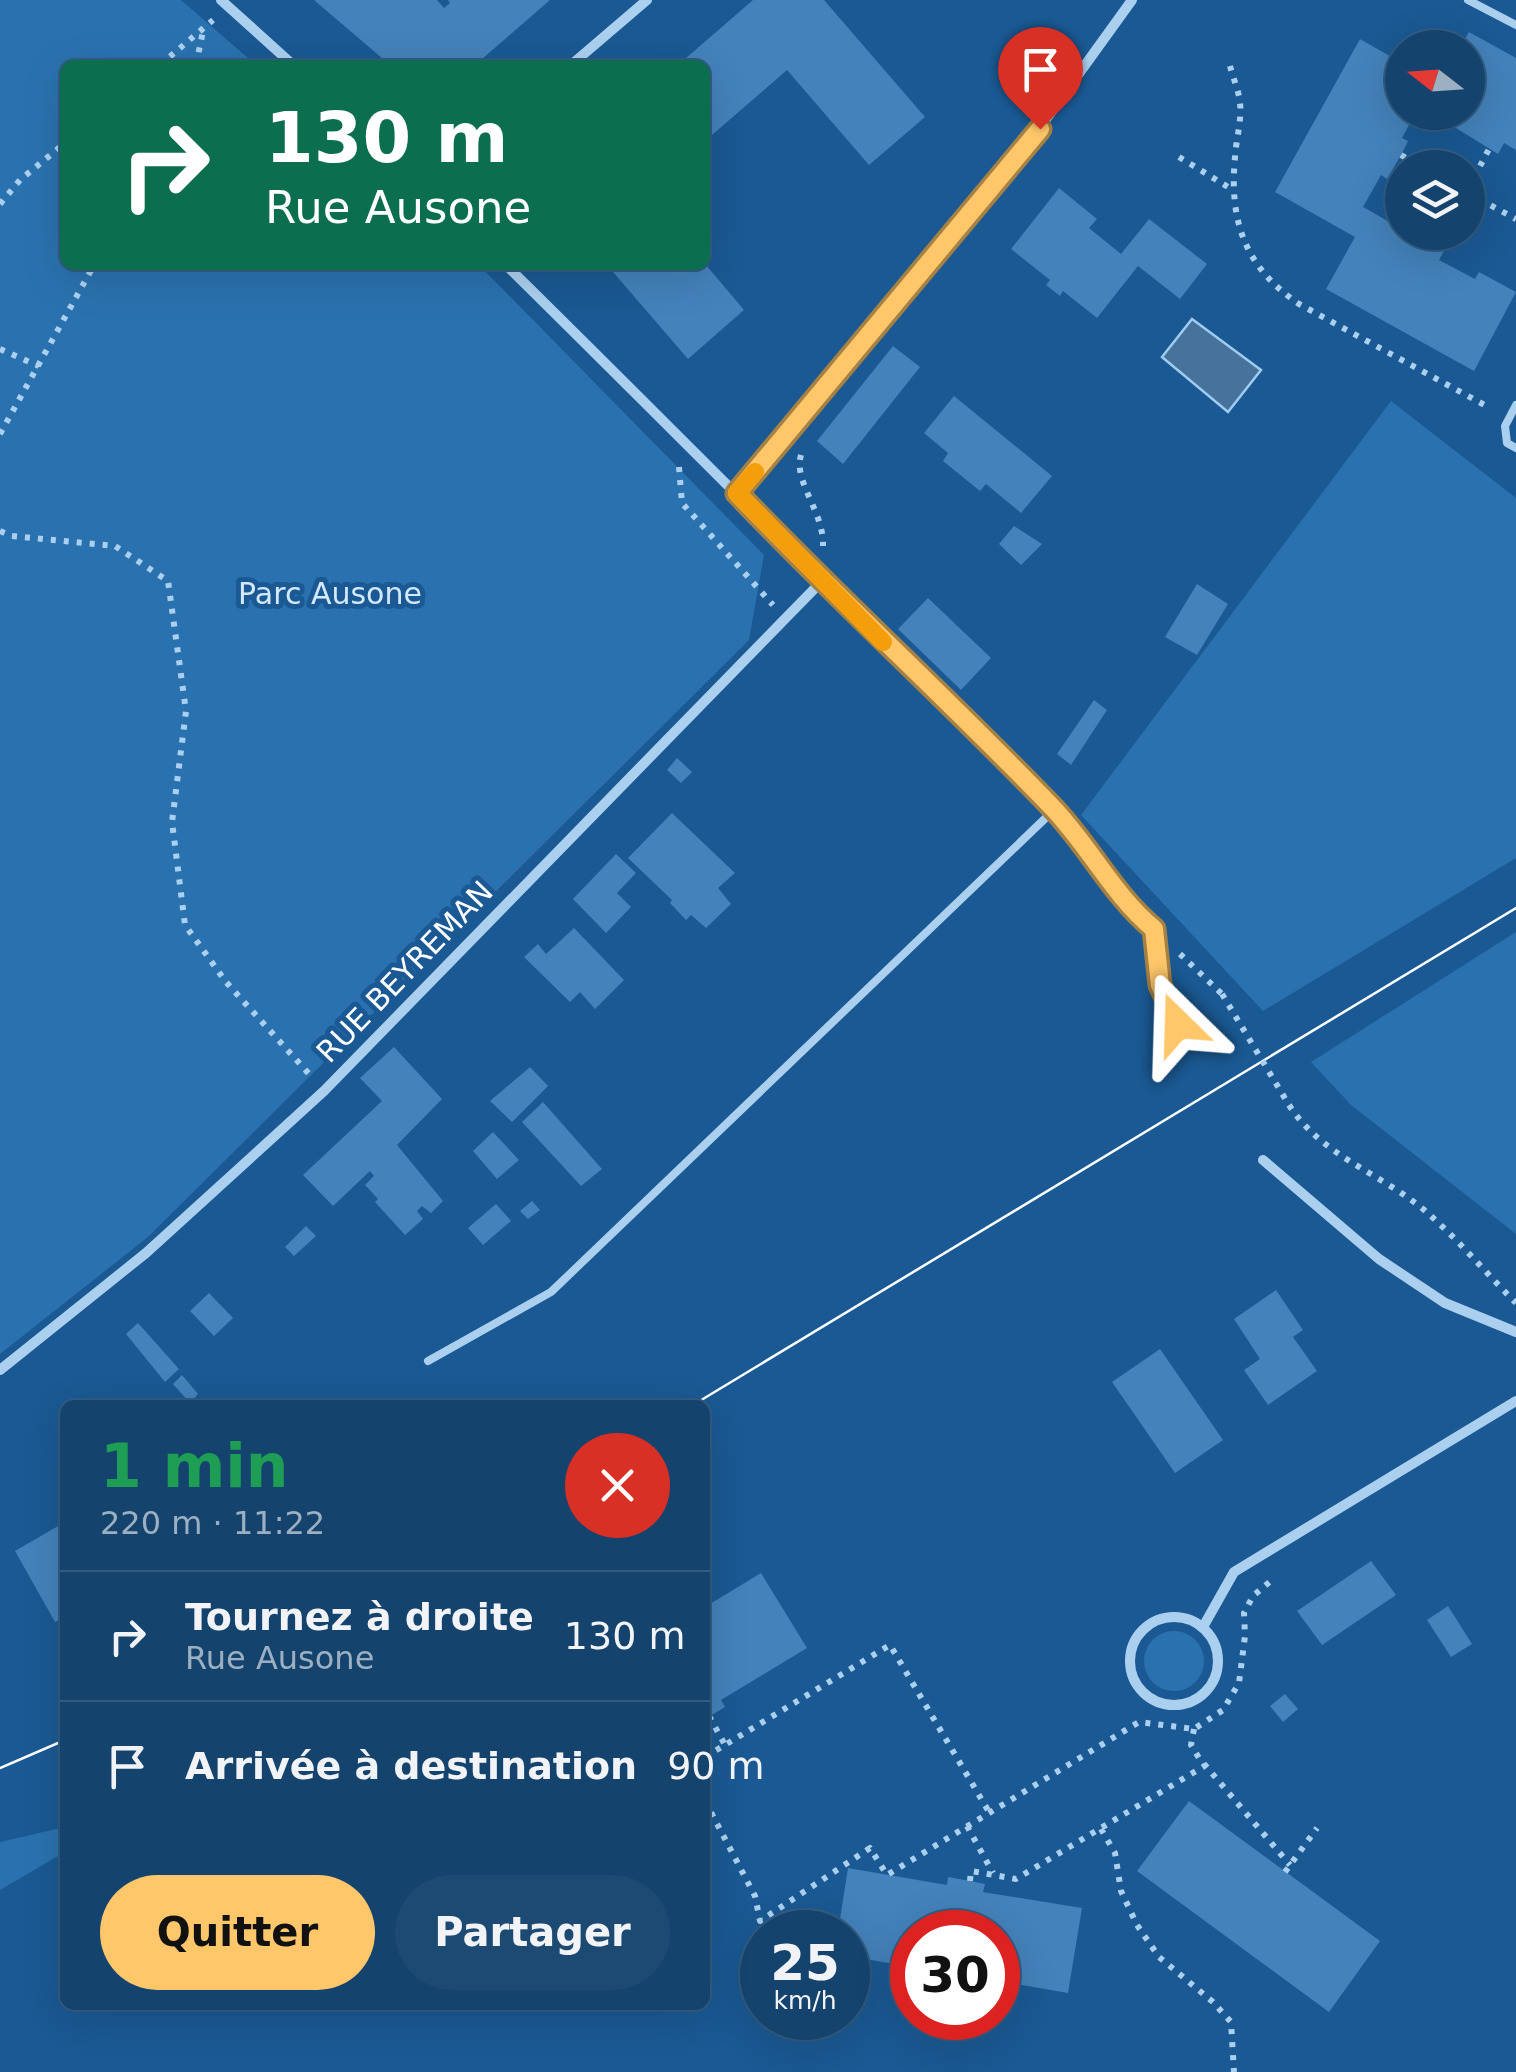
<!DOCTYPE html>
<html lang="fr">
<head>
<meta charset="utf-8">
<style>
	:root { --surface:#14436e; --page:#1d4a73; --text:#f1f3f6; --muted:#9db0c2; --line:#335c81; --accent:#ffc769 }
	body { margin:0; font-family:"DejaVu Sans",sans-serif; background:var(--page); color:var(--text); height:100vh; display:flex; flex-direction:column; font-size:38px; white-space:nowrap }
	* { box-sizing:border-box; margin:0 }
	p { font-size:32px; color:var(--muted) }
	.icon { flex:none; width:55px; height:55px; fill:none; stroke:currentColor; stroke-width:2; stroke-linecap:round; stroke-linejoin:round }
	.map { position:relative; flex:1; overflow:hidden }
	.side { position:absolute; left:60px; top:1400px; width:650px; height:610px; display:flex; flex-direction:column; background:var(--surface); border-radius:15px; box-shadow:0 10px 40px #0002,0 0 0 2px var(--line) }
	.side>* { flex:none }
	.guide { position:absolute; left:60px; top:60px; width:650px; height:210px; border-radius:15px; box-shadow:0 10px 40px #0002,0 0 0 2px var(--line); background:#0b6e4f; color:#fff; overflow:hidden }
	.needle { width:65px; rotate:287deg }
	.buttons { position:absolute; left:1385px; top:30px; display:grid; gap:20px }
	.buttons a { display:grid; place-items:center; width:100px; height:100px; border-radius:50%; background:var(--surface); box-shadow:0 10px 40px #0002,0 0 0 2px var(--line); font-size:50px }
	.speed { position:absolute; left:740px; top:1910px; display:flex; gap:20px; font-size:50px; font-weight:700; text-align:center }
	.speed>* { display:grid; place-content:center; width:130px; height:130px; border-radius:50%; background:var(--surface); box-shadow:0 10px 40px #0002,0 0 0 2px var(--line); line-height:1 }
	.speed small { font-size:25px; font-weight:400 }
	.speed .limit { border:15px solid #d22; background:#fff; color:#111 }
	.pin { position:absolute; display:grid; place-items:center; width:85px; height:85px; color:#fff; margin:-102px -42px; border-radius:50% 50% 50% 0; rotate:-45deg; box-shadow:0 0 10px #0007 }
	.pin .icon { rotate:45deg }
	.me { position:absolute; width:110px; margin:-55px; rotate:338deg; stroke-linejoin:round; filter:drop-shadow(0 0 8px #0008) }
	.turn { display:flex; align-items:center; gap:35px; height:210px; padding:0 40px; font-size:45px }
	.turn .icon { width:130px; height:130px; stroke-width:2.5 }
	.turn b { display:block; font-size:70px; line-height:85px }
	.round { display:grid; place-items:center; flex:none; width:105px; height:105px; border-radius:52px; background:var(--page) }
	.summary { display:flex; align-items:center; justify-content:space-between; height:170px; padding:0 40px }
	h1 { font-size:60px; font-weight:600; line-height:75px; color:#1e9e55 }
	.button { display:flex; gap:20px; margin-top:auto; padding:20px 40px }
	.button a { flex:1; height:115px; border-radius:60px; background:var(--accent); color:#111; font-size:40px; font-weight:600; line-height:115px; text-align:center }
	.button a+a { background:var(--page); color:var(--text) }
	ul { padding:0; list-style:none }
	li { display:flex; align-items:center; gap:30px; height:130px; padding:0 40px; border-top:2px solid var(--line) }
	li div { flex:1 }
	li b { display:block; font-size:38px }
	li em { font-style:normal }
	.map>svg:first-child { display:block }
	.green { fill:#2a72af }
	.water { fill:#47729c; stroke:#9eccf1; stroke-width:2.5 }
	.building { fill:#4382ba }
	.lines { fill:none; stroke-linecap:round; stroke-linejoin:round }
	.path { stroke:#abd0ef; stroke-width:6; stroke-dasharray:5 8; stroke-linecap:butt }
	.service { stroke:#abd0ef; stroke-width:8 }
	.minor { stroke:#abd0ef; stroke-width:10 }
	.tram { stroke:#fff; stroke-width:2.5 }
	.path-bridge { stroke:#abd0ef; stroke-width:6; stroke-dasharray:5 8; stroke-linecap:butt }
	.route-casing { stroke:#a68144; stroke-width:25 }
	.route { stroke:#ffc769; stroke-width:18 }
	.slow { stroke:#f59e0b; stroke-width:18 }
	.labels { text-anchor:middle; stroke-width:10; stroke-linejoin:round; paint-order:stroke }
	.park-label { font-size:30px; fill:#d2e8fb; stroke:#1a5993 }
	.street-label { font-size:30px; fill:#fff; stroke:#1a5993 }
</style>
</head>
<body>
<div class="map">
<svg width="1516" height="2072" viewBox="0 0 1516 2072">
	<rect width="100%" height="100%" fill="#1a5993"/>
	<path class="green" d="M 0,0 L 181,0 L 256,65 L 65,65 L 65,265 L 479,265 L 764,555 L 749,640 L 148,1237 L 0,1354 Z
		M 1391,401 L 1516,498 L 1516,858 L 1263,1011 L 1081,815 Z
		M 1516,932 L 1516,1234 L 1351,1105 L 1311,1062 Z
		M1144 1661a30 30 0 1 1 60 0a30 30 0 1 1-60 0Z
		M 65,1827 L 65,1852 L 0,1890 L 0,1842 Z"/>
	<path class="water" d="M 1192,319 L 1261,370 L 1228,412 L 1162,357 Z"/>
	<path class="building" d="M 314,0 L 437,0 L 444,8 L 450,3 L 448,0 L 550,0 L 475,65 L 390,65 Z
		M 753,0 L 824,0 L 925,117 L 869,165 L 787,70 L 705,141 L 705,65 L 678,65 Z
		M 1469,32 L 1516,58 L 1516,150 L 1504,143 L 1498,154 L 1430,112 L 1468,112 L 1468,48 L 1460,48 Z
		M 1360,39 L 1402,63 L 1402,112 L 1416,112 L 1402,138 L 1408,141 L 1401,155 L 1387,179 L 1381,175 L 1363,207 L 1402,229 L 1402,232 L 1423,240 L 1425,238 L 1445,249 L 1439,260 L 1475,279 L 1479,272 L 1516,292 L 1474,371 L 1326,289 L 1355,237 L 1275,192 Z
		M 1059,188 L 1097,219 L 1089,228 L 1121,254 L 1149,219 L 1207,264 L 1180,299 L 1138,266 L 1097,318 L 1063,291 L 1060,296 L 1046,285 L 1050,280 L 1011,249 Z
		M 607,265 L 706,265 L 744,310 L 688,359 Z
		M 893,346 L 920,367 L 843,464 L 817,441 Z
		M 954,396 L 1052,476 L 1021,513 L 986,484 L 980,491 L 943,461 L 948,453 L 924,433 Z
		M 1014,526 L 1042,544 L 1021,565 L 999,544 Z
		M 1197,584 L 1228,604 L 1197,655 L 1165,637 Z
		M 928,598 L 991,658 L 961,690 L 898,629 Z
		M 1094,700 L 1107,710 L 1071,765 L 1057,754 Z
		M 677,758 L 692,772 L 681,783 L 667,770 Z
		M 672,813 L 735,873 L 718,888 L 731,904 L 706,928 L 691,915 L 686,920 L 670,903 L 672,900 L 628,858 Z
		M 616,854 L 636,873 L 617,893 L 631,907 L 606,933 L 573,899 Z
		M 574,928 L 624,980 L 595,1009 L 580,992 L 570,1002 L 524,957 L 538,944 L 546,954 Z
		M 394,1047 L 442,1099 L 397,1145 L 443,1201 L 431,1213 L 422,1206 L 417,1211 L 423,1219 L 405,1235 L 375,1202 L 378,1199 L 365,1185 L 374,1176 L 370,1171 L 333,1206 L 303,1175 L 382,1101 L 360,1078 Z
		M 530,1067 L 548,1086 L 512,1122 L 490,1101 Z
		M 543,1102 L 602,1169 L 581,1186 L 522,1122 Z
		M 493,1132 L 519,1160 L 497,1179 L 473,1151 Z
		M 532,1201 L 540,1210 L 528,1219 L 520,1211 Z
		M 496,1204 L 511,1221 L 483,1245 L 468,1228 Z
		M 306,1226 L 316,1236 L 294,1256 L 285,1247 Z
		M 1276,1290 L 1303,1330 L 1293,1337 L 1317,1371 L 1268,1405 L 1244,1370 L 1260,1359 L 1234,1319 Z
		M 209,1293 L 233,1318 L 214,1336 L 190,1311 Z
		M 138,1323 L 179,1369 L 165,1382 L 126,1334 Z
		M 1160,1349 L 1223,1440 L 1175,1473 L 1112,1382 Z
		M 182,1375 L 198,1394 L 190,1403 L 173,1384 Z
		M 65,1522 L 65,1617 L 55,1622 L 15,1551 Z
		M 1371,1561 L 1396,1595 L 1322,1645 L 1297,1611 Z
		M 761,1573 L 807,1648 L 721,1700 L 725,1707 L 705,1719 L 705,1607 Z
		M 1448,1606 L 1472,1644 L 1451,1657 L 1427,1620 Z
		M 1285,1694 L 1298,1709 L 1283,1722 L 1270,1706 Z
		M 1189,1801 L 1380,1941 L 1329,2012 L 1137,1871 Z
		M 848,1868 L 947,1885 L 948,1877 L 970,1881 L 985,1884 L 983,1892 L 1082,1908 L 1068,1993 L 998,1981 L 998,1932 L 912,1932 L 912,1967 L 848,1956 L 848,1932 L 838,1932 Z"/>
	<g class="lines">
		<path class="path" d="M 160,65 L 213,20
			M 196,65 L 203,31
			M 1230,66 C 1233,78 1239,91 1240,103 C 1242,120 1236,140 1235,157 C 1229,222 1245,267 1299,304 L 1490,408
			M 1401,155 L 1422,168
			M 1179,157 L 1233,190
			M 1468,189 L 1489,149
			M 1468,193 L 1516,219
			M 0,204 L 20,180 L 65,143
			M 1438,245 L 1444,232
			M 0,349 L 39,366
			M 0,434 L 94,265
			M 801,455 C 793,482 824,511 823,546
			M 679,467 L 682,503 L 773,605
			M 0,531 L 12,536 L 115,546 L 168,581 L 186,711 L 172,822 L 185,925 L 226,982 L 310,1075
			M 1180,954 L 1222,994
			M 1289,1105 C 1322,1156 1378,1172 1423,1209 C 1456,1237 1485,1272 1516,1303
			M 709,1716 L 725,1745
			M 1194,1729 L 1191,1745 L 1199,1758 L 1290,1865
			M 705,1757 L 890,1645 L 989,1812
			M 705,1801 L 755,1896 L 760,1921 L 870,1848 L 887,1875 L 1139,1722 L 1194,1729 L 1223,1710 L 1239,1683 L 1245,1636 L 1244,1613 L 1253,1596 L 1273,1579
			M 967,1826 L 993,1873
			M 1101,1829 L 1115,1853 L 1121,1891 L 1137,1925 L 1159,1957 L 1213,2002 L 1231,2022 L 1234,2072
			M 1285,1872 L 1317,1828
			M 970,1881 L 971,1871 L 1016,1879 L 1206,1765"/>
		<path class="service" d="M 1468,0 L 1516,25
			M 1516,405 L 1505,426 L 1507,443 L 1516,448
			M 428,1361 L 551,1292 L 1055,809"/>
		<path class="minor" d="M 221,0 L 293,65
			M 571,65 L 647,0
			M 506,265 C 685,441 861,621 1041,796 C 1083,837 1108,892 1154,929 L 1160,985 L 1178,1024
			M 737,493 L 1039,129 L 1132,0
			M 1263,1160 L 1379,1259 L 1445,1303 L 1516,1332
			M 0,1370 L 146,1253 L 324,1091 L 821,582
			M1130 1661a44 44 0 1 1 88 0a44 44 0 1 1-88 0Z
			M 1203,1627 L 1234,1572 L 1516,1401"/>
		<path class="tram" d="M 693,1405 L 1516,908
			M 0,1768 L 65,1740"/>
		<path class="path-bridge" d="M 1222,994 L 1289,1105"/>
	</g>
	<g class="lines">
		<defs>
			<path id="route" d="M 1040,129 L 737,493 C 839,600 949,700 1051,806 C 1089,845 1112,894 1154,929 L 1160,985 L 1178,1024"/>
		</defs>
		<use href="#route" class="route-casing"/>
		<use href="#route" class="route"/>
		<path class="slow" d="M 755,472 L 737,493 L 883,642"/>
	</g>
	<g class="labels">
		<g class="park-label">
			<text x="330" y="604">Parc Ausone</text>
		</g>
		<g class="street-label">
			<text transform="translate(405 972) rotate(-46)" y="10">RUE BEYREMAN</text>
		</g>
	</g>
</svg>
<div class="buttons">
<a><svg class="needle" viewBox="-14 -14 28 28"><path d="M0-13l5 13h-10z" fill="#e53935"/><path d="M0 13l5-13h-10z" fill="#9db0c2"/></svg></a>
<a><svg class="icon" aria-label="layers" viewBox="0 0 24 24"><path d="M12 4l9 5-9 5-9-5zM3 14l9 5 9-5"/></svg></a>
</div>
<div class="speed"><div>25<small>km/h</small></div><div class="limit">30</div></div>
<div class="pin" style="left:1040px;top:129px;background:#d93025"><svg class="icon" aria-label="arrive" viewBox="0 0 24 24"><path d="M6 21V4h12l-3 4 3 4H6"/></svg></div>
<svg class="me" style="left:1178px;top:1024px" viewBox="-20 -20 40 40"><path d="M0-17L14 15 0 8-14 15z" fill="#ffc769" stroke="#fff" stroke-width="4"/></svg>
<div class="guide">
<div class="turn"><svg class="icon" aria-label="right" viewBox="0 0 24 24"><path d="M7 20v-9h11M14 6l5 5-5 5"/></svg><div><b>130 m</b>Rue Ausone</div></div>
</div>
<section class="side">
<div class="summary"><div><h1>1 min</h1><p>220 m · 11:22</p></div><a class="round" style="background:#d93025;color:#fff"><svg class="icon" aria-label="close" viewBox="0 0 24 24"><path d="M6 6l12 12M18 6L6 18"/></svg></a></div>
<ul>
<li><svg class="icon" aria-label="right" viewBox="0 0 24 24"><path d="M7 20v-9h11M14 6l5 5-5 5"/></svg><div><b>Tournez à droite</b><p>Rue Ausone</p></div><em>130 m</em></li>
<li><svg class="icon" aria-label="arrive" viewBox="0 0 24 24"><path d="M6 21V4h12l-3 4 3 4H6"/></svg><div><b>Arrivée à destination</b></div><em>90 m</em></li>
</ul>
<div class="button"><a>Quitter</a><a>Partager</a></div>
</section>
</div>
</body>
</html>
